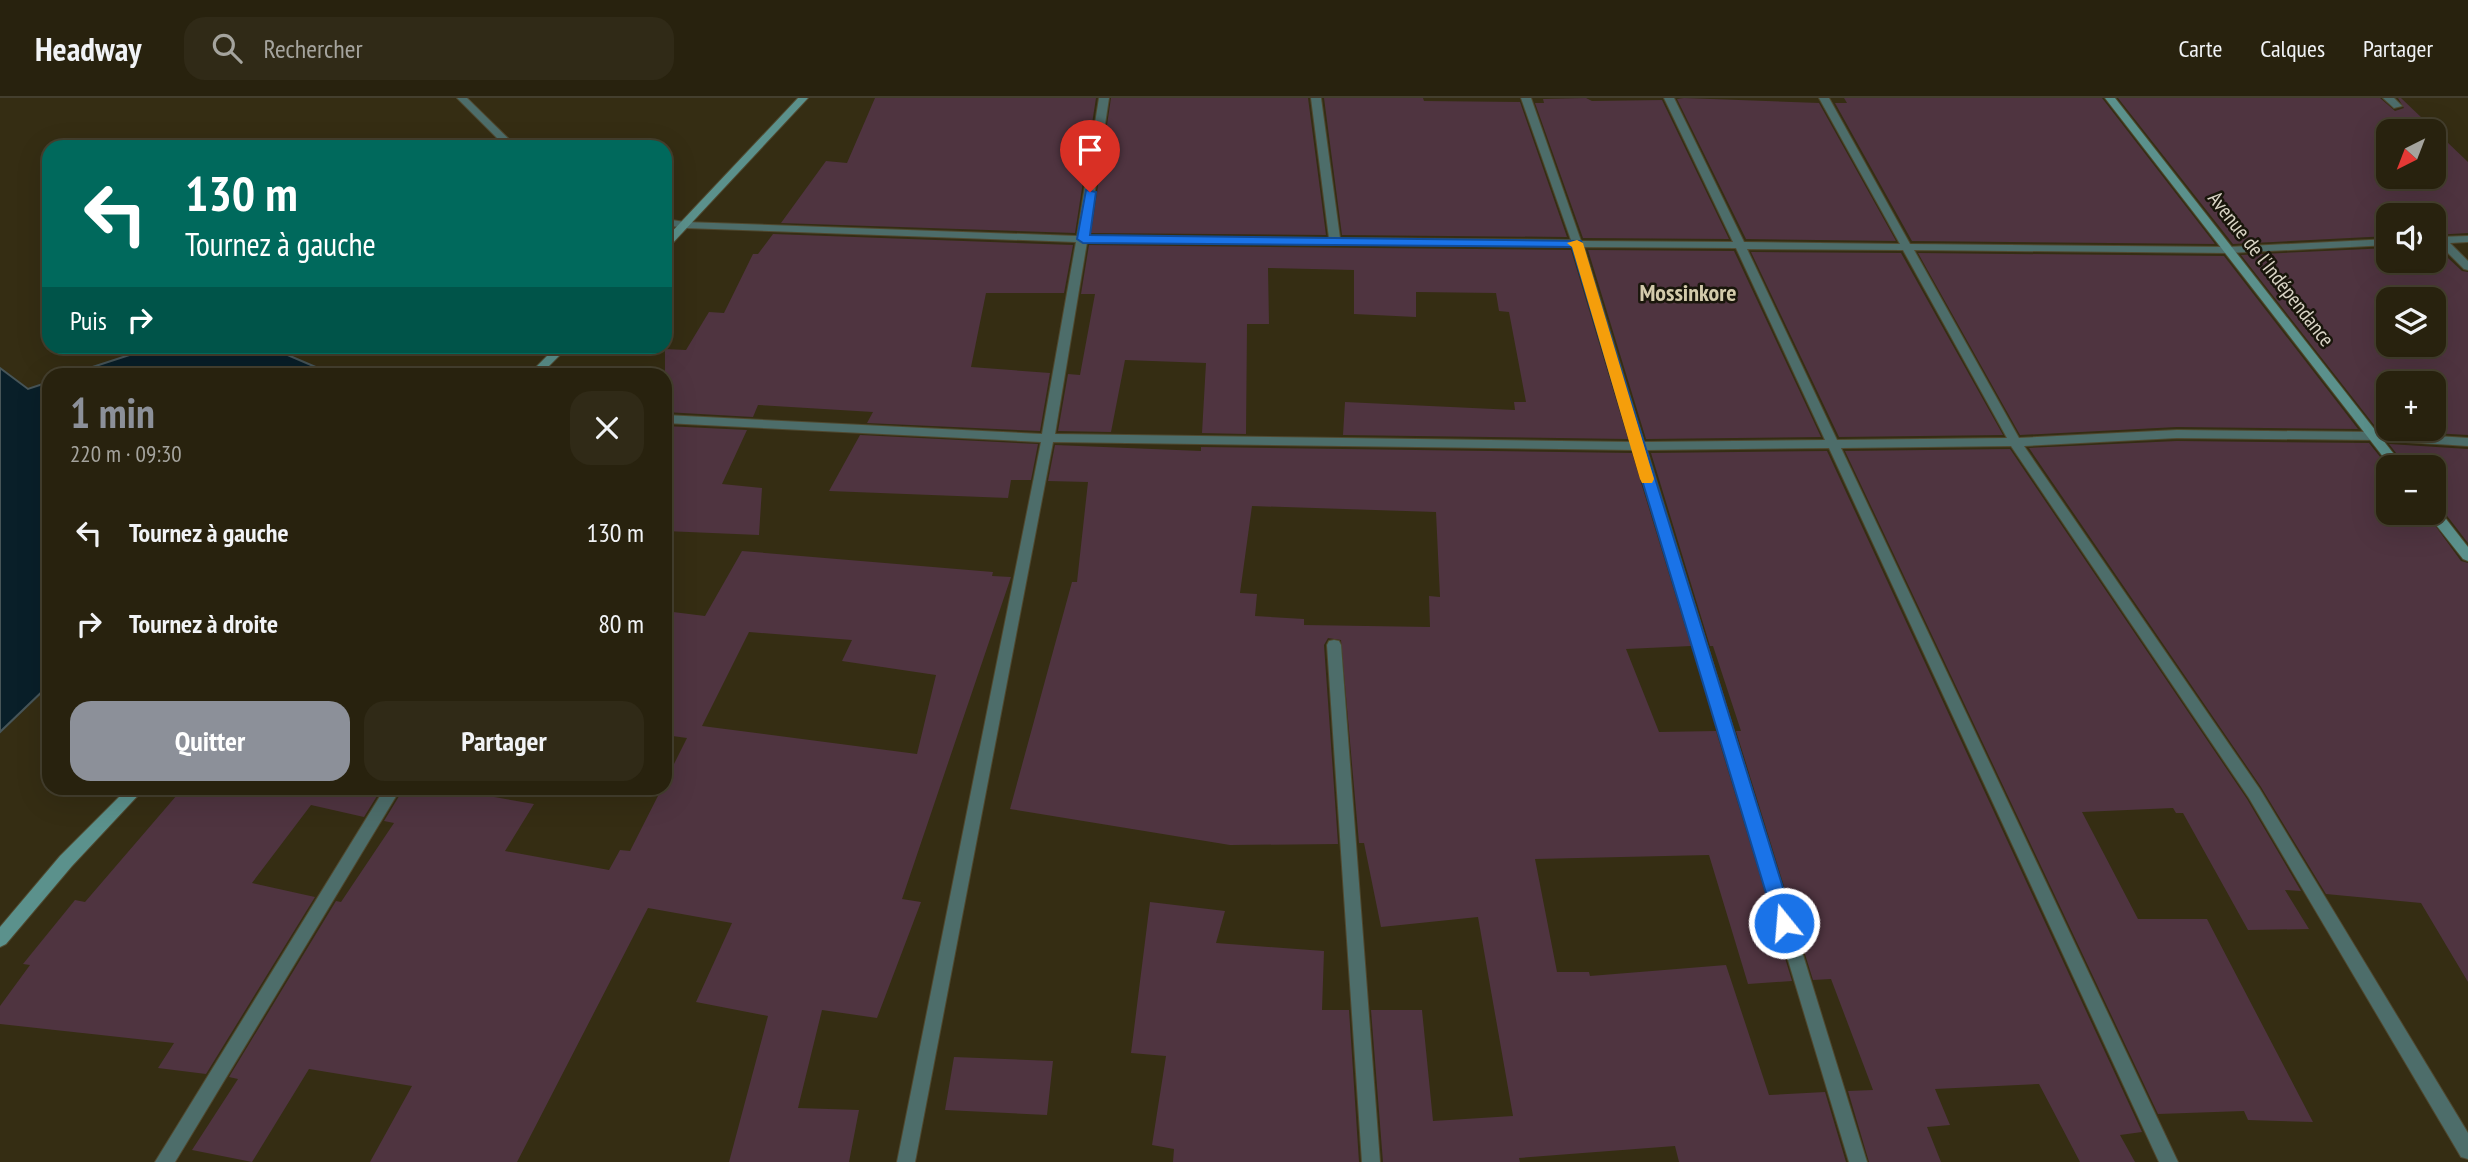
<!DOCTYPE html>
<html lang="fr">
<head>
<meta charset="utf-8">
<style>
	:root { --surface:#28220e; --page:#302a17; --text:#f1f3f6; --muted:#a5a49e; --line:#443f2e; --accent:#8c9099 }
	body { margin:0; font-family:"PT Sans Narrow",sans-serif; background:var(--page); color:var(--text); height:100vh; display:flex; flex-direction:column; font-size:26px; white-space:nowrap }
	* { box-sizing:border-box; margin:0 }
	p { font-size:23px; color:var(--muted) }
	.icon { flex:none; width:38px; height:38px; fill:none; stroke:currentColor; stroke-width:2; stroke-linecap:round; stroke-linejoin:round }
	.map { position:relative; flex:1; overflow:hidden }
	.side { position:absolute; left:42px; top:270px; width:630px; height:427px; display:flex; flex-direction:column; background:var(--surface); border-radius:21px; box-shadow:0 7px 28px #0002,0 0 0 2px var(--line) }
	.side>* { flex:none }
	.hud { position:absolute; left:42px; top:42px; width:630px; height:214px; border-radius:21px; box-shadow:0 7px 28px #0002,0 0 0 2px var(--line); background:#00695c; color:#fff; overflow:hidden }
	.needle { width:46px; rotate:222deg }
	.fabs { position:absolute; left:2376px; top:21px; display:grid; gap:14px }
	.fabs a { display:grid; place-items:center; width:70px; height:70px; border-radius:14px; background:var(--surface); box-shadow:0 7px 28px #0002,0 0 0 2px var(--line); font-size:35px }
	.pin { position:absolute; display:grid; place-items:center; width:60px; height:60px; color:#fff; margin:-72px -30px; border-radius:50% 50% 50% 0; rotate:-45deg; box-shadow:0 0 7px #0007 }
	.pin .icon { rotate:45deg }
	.me { position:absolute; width:77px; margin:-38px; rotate:343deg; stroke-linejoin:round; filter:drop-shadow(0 0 5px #0008) }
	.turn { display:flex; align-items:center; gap:24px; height:147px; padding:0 28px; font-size:32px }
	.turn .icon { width:91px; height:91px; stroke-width:2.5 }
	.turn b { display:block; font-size:49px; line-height:60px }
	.then { display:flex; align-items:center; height:66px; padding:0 28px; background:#0003; gap:14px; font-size:26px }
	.round { display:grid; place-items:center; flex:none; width:74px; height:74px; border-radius:21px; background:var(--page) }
	.summary { display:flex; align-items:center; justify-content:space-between; height:119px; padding:0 28px }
	h1 { font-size:42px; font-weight:700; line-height:52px; color:var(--accent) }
	.action { display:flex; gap:14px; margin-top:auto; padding:14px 28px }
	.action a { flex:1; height:80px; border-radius:21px; background:var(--accent); color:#fff; font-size:28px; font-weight:700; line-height:80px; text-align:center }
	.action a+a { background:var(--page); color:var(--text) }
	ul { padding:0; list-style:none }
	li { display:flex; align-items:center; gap:21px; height:91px; padding:0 28px }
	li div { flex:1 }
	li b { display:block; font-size:26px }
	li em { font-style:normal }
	header { display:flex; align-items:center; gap:42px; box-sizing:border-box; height:98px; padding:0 35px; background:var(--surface); border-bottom:2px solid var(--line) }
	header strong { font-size:33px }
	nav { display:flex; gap:38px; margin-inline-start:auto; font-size:24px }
	.search { width:490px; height:63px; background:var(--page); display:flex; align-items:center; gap:18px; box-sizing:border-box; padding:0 24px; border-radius:21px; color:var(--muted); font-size:26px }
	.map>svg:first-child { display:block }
	.water { fill:#091f29; stroke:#475558; stroke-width:2 }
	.building { fill:#4f3440; fill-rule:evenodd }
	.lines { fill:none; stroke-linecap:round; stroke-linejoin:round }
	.lane-casing { stroke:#4f482f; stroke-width:2 }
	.street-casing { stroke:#4f482f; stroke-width:2 }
	.secondary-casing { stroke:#4f482f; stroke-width:2 }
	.lane { fill:#4d6d6a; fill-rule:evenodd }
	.street { fill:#4d6d6a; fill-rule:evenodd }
	.secondary { fill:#5b918c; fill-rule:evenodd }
	.route { fill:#1a73e8; stroke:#114b97; stroke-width:2 }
	.slow { fill:#f59e0b }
	.labels { text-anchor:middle; stroke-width:5; stroke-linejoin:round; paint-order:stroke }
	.far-street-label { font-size:21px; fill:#d9d4c5; stroke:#19160b }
	.far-quarter-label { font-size:24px; font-weight:bold; fill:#d3caab; stroke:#19160b }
</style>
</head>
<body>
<header>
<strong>Headway</strong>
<div class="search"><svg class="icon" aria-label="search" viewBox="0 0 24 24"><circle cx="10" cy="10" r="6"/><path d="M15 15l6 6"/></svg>Rechercher</div>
<nav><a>Carte</a><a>Calques</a><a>Partager</a></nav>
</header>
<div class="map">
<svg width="2468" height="1064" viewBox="0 0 2468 1064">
	<rect width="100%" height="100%" fill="#352d13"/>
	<path class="water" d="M 154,249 L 269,249 L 332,276 L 71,276 Z
		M 0,270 L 28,291 L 49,284 L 49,587 L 0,634 Z"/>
	<path class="building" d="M 875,0 L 1096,0 L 1075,135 L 781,125 L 826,63 L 847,65 Z
		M 1111,0 L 1308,0 L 1326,137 L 1091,135 Z
		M 1324,0 L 1423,0 L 1424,3 L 1520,4 L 1567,139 L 1342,137 Z
		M 1586,0 L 1592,3 L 1662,2 L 1729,141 L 1583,140 L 1535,5 L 1544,5 L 1543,1 Z
		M 1684,0 L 1819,5 L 1896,143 L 1746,141 L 1677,1 Z
		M 1844,0 L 2102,0 L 2215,146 L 1912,143 L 1835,5 L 1847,5 Z
		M 2118,0 L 2380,0 L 2395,13 L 2404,10 L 2398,0 L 2401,0 L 2468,64 L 2468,135 L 2434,137 L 2434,117 L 2389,117 L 2389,138 L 2233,146 ZM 2389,33 L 2434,33 L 2434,79 L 2389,79 Z
		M 773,136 L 1073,147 L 1064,195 L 986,195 L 971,269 L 1050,275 L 1040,333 L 867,325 L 873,314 L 758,307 L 753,319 L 665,314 L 665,251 L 686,252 L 709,214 L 724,215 L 753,156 L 758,156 Z
		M 1089,147 L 1571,152 L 1628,341 L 1343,337 L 1345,304 L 1515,312 L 1514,304 L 1526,304 L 1509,214 L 1499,213 L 1496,195 L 1416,194 L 1416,219 L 1354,216 L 1354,172 L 1268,170 L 1269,226 L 1247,226 L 1246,336 L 1202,335 L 1206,265 L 1125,262 L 1111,334 L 1058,333 L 1068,276 L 1080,277 L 1095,196 L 1081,196 Z
		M 2434,147 L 2462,173 L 2468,174 L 2468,337 L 2378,332 L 2241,157 L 2389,150 L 2389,163 L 2434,163 ZM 2389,201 L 2434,201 L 2434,247 L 2389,247 ZM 2389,285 L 2434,285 L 2434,331 L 2389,331 Z
		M 1588,152 L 1734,153 L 1821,339 L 1646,341 Z
		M 1751,154 L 1901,155 L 2003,337 L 1839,339 Z
		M 1918,155 L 2224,158 L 2358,331 L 2177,329 L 2020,337 Z
		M 665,328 L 747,332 L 722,386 L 762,390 L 759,437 L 665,433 Z
		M 860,337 L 1038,346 L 1031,382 L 1011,382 L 1008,400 L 829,393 Z
		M 2177,343 L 2369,345 L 2389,370 L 2389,415 L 2426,415 L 2461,463 L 2468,465 L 2468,884 L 2421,805 L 2326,796 L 2261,689 L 2029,350 Z
		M 2389,346 L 2468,351 L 2468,445 L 2441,410 L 2434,408 L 2434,369 L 2407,369 Z
		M 1055,347 L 1201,353 L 1201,349 L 1632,355 L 1691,548 L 1626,551 L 1659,634 L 1716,633 L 1792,883 L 1748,886 L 1709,757 L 1535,761 L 1557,874 L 1589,874 L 1590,878 L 1726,867 L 1769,997 L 1825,994 L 1846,1064 L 1679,1064 L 1675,1048 L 1519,1060 L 1520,1064 L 1383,1064 L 1371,912 L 1422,912 L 1433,1023 L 1513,1018 L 1478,819 L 1381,829 L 1364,745 L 1359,745 L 1341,542 L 1328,540 L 1324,547 L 1338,746 L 1230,747 L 1010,711 L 1072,484 L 1077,484 L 1088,384 L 1048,383 ZM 1252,408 L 1436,414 L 1440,499 L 1429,498 L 1430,529 L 1304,527 L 1304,521 L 1255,518 L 1257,496 L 1240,495 Z
		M 2010,351 L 2247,701 L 2301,793 L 2285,792 L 2309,831 L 2248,832 L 2183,715 L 2176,715 L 2173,710 L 2082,714 L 2138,821 L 2207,821 L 2313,1024 L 2248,1022 L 2244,1013 L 2158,1016 L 1845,353 Z
		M 1827,353 L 2142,1034 L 2120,1037 L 2135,1064 L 2080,1064 L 2039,986 L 1935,991 L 1950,1027 L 1927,1029 L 1941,1064 L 1869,1064 L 1848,993 L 1873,992 L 1831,881 L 1813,882 L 1736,633 L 1741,633 L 1713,548 L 1710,548 L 1651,355 Z
		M 742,453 L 993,474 L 992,478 L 1011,479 L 902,801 L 921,804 L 877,920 L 822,912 L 798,1010 L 859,1012 L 849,1064 L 729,1064 L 768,918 L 696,904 L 732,825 L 648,810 L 517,1064 L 370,1064 L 412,988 L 309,971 L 252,1064 L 192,1052 L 238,981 L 229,979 L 336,803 L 341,804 L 394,725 L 384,723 L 404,690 L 443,690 L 534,706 L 505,753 L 609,772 L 620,752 L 630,753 L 662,690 L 665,690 L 665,684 L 687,640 L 665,637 L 665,513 L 705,518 ZM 749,534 L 852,542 L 842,563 L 936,577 L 917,656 L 702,628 Z
		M 183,690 L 382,690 L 364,719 L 311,707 L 252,785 L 315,799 L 206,976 L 158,970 L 174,945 L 0,926 L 0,908 L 30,867 L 23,866 L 75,802 L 85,804 Z
		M 1150,804 L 1225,813 L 1216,845 L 1324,853 L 1322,912 L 1349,912 L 1359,1064 L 1173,1064 L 1174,1051 L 1152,1047 L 1166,958 L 1131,955 Z
		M 954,959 L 1053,963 L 1047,1017 L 945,1012 Z"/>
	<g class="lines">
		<defs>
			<path id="lane" d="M 457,0 L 467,0 L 517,49 L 506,49 Z
				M 665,121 L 685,124 L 690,127 L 685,130 L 665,127 Z"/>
			<path id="street" d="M 1099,0 L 1109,0 L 1088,138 L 1329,140 L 1311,0 L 1321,0 L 1340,140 L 1571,142 L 1521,0 L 1531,0 L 1581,143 L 1733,144 L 1664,0 L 1674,0 L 1744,144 L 1900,146 L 1819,0 L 1829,0 L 1910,146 L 2229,149 L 2389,141 L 2389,147 L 2229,155 L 1914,152 L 2019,340 L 2177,332 L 2374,334 L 2468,340 L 2468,348 L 2374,342 L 2177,340 L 2024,348 L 2259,690 L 2468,1035 L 2468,1061 L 2461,1059 L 2249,700 L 2011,348 L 1841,350 L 2178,1064 L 2159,1064 L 1829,350 L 1647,352 L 1867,1064 L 1849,1064 L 1634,352 L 1053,344 L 915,1064 L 897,1064 L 1041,344 L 665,325 L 665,317 L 1042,336 L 1076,144 L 685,130 L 680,127 L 685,124 L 1077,138 ZM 1087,144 L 1573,149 L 1632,344 L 1055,336 ZM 1584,149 L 1736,150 L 1825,342 L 1644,344 ZM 1747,151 L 1903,152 L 2007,340 L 1837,342 Z
				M 2383,0 L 2394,0 L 2402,8 L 2394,10 Z
				M 2468,138 L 2468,144 L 2450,145 L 2468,163 L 2468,172 L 2464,171 L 2438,145 L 2434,144 L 2434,140 L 2438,139 Z
				M 1334,542 L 1339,543 L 1341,547 L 1380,1064 L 1362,1064 L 1327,547 L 1329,543 Z
				M 385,690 L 401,690 L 175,1064 L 155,1064 Z"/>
			<path id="secondary" d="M 798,0 L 808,0 L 669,149 L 665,150 L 665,141 Z
				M 2105,0 L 2115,0 L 2404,369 L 2391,369 Z
				M 557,248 L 569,248 L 541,276 L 529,276 Z
				M 2434,410 L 2439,412 L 2468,449 L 2468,463 L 2463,461 L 2429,418 L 2428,415 L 2434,415 Z
				M 128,690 L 145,690 L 72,768 L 6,846 L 0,849 L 0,829 L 60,758 Z"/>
		</defs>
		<use href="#lane" class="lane-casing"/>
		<use href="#street" class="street-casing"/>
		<use href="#secondary" class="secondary-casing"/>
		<use href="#lane" class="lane"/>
		<use href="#street" class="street"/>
		<use href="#secondary" class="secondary"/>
	</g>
	<path class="route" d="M 1086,92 L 1096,94 L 1090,137 L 1581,143 L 1794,825 L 1791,831 L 1784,834 L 1777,831 L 1775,825 L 1572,149 L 1083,145 L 1077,141 Z"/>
	<path class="slow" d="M 1577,142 L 1583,145 L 1654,381 L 1652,385 L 1642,385 L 1640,381 L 1572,149 L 1567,145 Z"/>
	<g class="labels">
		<g class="far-street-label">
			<text transform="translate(2271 171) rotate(52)" y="7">Avenue de l'Indépendance</text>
		</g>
		<g class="far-quarter-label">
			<text x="1688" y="203">Mossinkore</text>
		</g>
	</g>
</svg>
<div class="fabs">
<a><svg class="needle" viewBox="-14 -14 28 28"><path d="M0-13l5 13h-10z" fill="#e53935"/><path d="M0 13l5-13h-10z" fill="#a5a49e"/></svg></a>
<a><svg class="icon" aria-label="sound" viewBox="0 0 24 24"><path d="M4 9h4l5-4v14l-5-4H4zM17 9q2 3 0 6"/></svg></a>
<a><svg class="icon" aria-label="layers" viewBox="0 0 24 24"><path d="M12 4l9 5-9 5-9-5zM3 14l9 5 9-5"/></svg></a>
<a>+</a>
<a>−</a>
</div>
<div class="pin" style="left:1090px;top:94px;background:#d93025"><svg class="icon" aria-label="arrive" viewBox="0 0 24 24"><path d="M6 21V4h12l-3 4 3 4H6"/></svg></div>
<svg class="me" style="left:1784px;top:825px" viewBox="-20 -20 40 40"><circle r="17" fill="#1a73e8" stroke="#fff" stroke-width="3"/><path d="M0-11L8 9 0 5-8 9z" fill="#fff"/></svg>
<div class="hud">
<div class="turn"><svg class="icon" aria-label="left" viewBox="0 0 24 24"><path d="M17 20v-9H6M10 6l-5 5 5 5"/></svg><div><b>130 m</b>Tournez à gauche</div></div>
<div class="then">Puis<svg class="icon" aria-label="right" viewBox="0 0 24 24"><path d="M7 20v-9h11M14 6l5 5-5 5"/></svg></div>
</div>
<section class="side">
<div class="summary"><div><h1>1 min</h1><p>220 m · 09:30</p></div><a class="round"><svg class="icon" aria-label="close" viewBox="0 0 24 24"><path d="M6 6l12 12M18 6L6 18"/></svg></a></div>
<ul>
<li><svg class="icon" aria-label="left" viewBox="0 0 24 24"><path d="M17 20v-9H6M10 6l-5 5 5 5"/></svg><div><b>Tournez à gauche</b></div><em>130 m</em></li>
<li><svg class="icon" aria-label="right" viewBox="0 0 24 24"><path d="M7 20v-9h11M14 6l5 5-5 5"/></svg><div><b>Tournez à droite</b></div><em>80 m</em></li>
</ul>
<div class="action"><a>Quitter</a><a>Partager</a></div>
</section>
</div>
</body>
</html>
